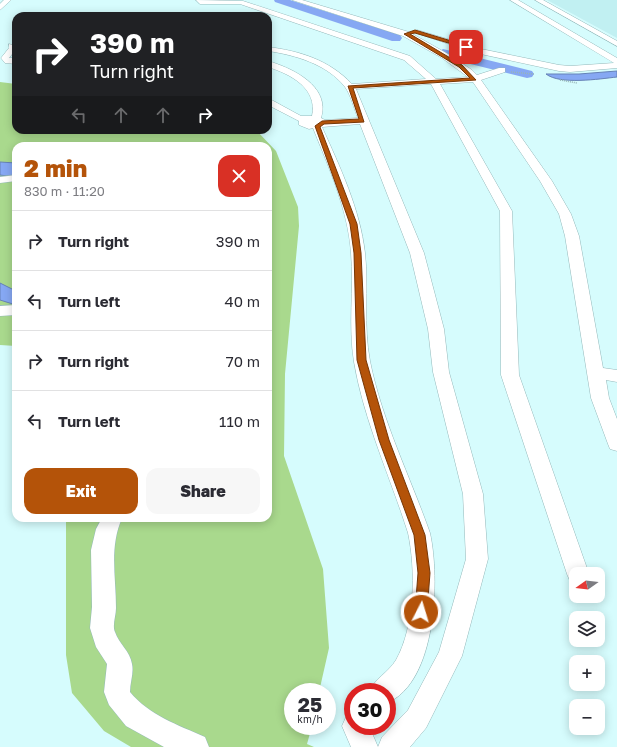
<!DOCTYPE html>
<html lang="en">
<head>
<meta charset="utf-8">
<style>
	:root { --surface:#fff; --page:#f7f7f7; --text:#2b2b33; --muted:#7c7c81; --line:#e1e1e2; --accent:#b45309 }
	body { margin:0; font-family:"Golos Text",sans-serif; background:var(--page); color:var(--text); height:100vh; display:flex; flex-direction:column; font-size:15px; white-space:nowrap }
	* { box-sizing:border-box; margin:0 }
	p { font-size:13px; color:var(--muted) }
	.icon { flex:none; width:22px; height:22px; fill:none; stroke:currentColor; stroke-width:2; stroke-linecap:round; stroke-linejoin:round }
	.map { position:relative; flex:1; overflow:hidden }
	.side { position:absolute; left:12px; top:142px; width:260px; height:380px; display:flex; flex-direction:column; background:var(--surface); border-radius:12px; box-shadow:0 2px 10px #0003 }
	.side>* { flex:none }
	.banner { position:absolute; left:12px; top:12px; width:260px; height:122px; border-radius:12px; box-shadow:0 2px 10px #0003; background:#202124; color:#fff; overflow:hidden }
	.needle { width:26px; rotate:256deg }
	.buttons { position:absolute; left:569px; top:567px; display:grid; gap:8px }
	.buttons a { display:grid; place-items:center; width:36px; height:36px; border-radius:8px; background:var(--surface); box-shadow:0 2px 10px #0003; font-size:20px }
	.speed { position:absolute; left:284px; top:683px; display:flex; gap:8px; font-size:20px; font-weight:700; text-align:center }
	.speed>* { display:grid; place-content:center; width:52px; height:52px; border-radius:50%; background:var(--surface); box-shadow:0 2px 10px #0003; line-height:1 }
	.speed small { font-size:10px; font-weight:400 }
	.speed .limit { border:6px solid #d22; background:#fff; color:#111 }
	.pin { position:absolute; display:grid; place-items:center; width:34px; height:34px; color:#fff; margin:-17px; border-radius:8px; box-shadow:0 2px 6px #0006 }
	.me { position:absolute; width:44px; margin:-22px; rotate:5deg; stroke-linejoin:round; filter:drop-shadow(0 0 3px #0008) }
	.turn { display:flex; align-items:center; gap:14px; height:84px; padding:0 12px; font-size:18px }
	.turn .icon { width:52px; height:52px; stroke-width:2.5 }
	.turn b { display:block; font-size:28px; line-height:34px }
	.lanes { display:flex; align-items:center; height:38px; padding:0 12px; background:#0003; justify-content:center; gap:20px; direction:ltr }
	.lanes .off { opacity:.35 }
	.round { display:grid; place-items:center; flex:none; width:42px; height:42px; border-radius:12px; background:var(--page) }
	.overview { display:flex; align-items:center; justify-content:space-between; height:68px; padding:0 12px }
	h1 { font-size:24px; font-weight:800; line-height:30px; color:var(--accent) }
	.primary-button { display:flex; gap:8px; margin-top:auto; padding:8px 12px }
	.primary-button a { flex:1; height:46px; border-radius:12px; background:var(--accent); color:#fff; font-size:16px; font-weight:800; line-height:46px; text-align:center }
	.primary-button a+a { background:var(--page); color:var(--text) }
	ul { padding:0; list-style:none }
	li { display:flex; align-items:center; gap:12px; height:60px; padding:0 12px; border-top:1px solid var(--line) }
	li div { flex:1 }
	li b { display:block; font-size:15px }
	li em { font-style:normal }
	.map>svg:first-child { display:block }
	.built { fill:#c1f0f2 }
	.green { fill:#a9d98d }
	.water { fill:#86a8f3; stroke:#6682b7 }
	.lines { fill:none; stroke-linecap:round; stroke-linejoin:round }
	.river { fill:#86a8f3; fill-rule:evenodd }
	.minor-casing { stroke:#95b9bb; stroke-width:1 }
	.path { stroke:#97b5b5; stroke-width:1.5; stroke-dasharray:1 1; stroke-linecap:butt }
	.minor { fill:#fff; fill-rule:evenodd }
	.route { fill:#b45309; stroke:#753606 }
</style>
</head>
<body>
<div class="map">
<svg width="617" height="747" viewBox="0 0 617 747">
	<rect width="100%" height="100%" fill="#d6fcfd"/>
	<path class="built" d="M 547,0 L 617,0 L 617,38 Z"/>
	<path class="green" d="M 0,82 L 16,84 L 16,130 L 256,130 L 276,151 L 298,207 L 299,226 L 285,374 L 284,456 L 323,569 L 329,648 L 319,692 L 293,692 L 293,726 L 312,726 L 307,744 L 314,747 L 131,747 L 104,731 L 72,693 L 66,655 L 66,518 L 268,518 L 268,146 L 16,146 L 16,346 L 0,345 Z"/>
	<path class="water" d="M 617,71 L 617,77 C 599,79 560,85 546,74 L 579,74 Z
		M 0,162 L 16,163 L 16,177 L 0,175 Z
		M 0,283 L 16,291 L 16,305 L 0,300 Z"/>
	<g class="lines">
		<path class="river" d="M 274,0 L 290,0 L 400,35 L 402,38 L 400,41 L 392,41 L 275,2 Z
			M 443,49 L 532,71 L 534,74 L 532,77 L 527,78 L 438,56 L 437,53 Z"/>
		<defs>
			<path id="minor" d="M 4,0 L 11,0 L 0,10 L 0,4 Z
				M 196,0 L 243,1 L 410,56 L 436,79 L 468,77 L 442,58 L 403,36 L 292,0 L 302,0 L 409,32 L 448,54 L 472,70 L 477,75 L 499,68 L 505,68 L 505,72 L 481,80 L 552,181 L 571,214 L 579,236 L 603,368 L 617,370 L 617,382 L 606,380 L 609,398 L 617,419 L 617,451 L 610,449 L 608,444 L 591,398 L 565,236 L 559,214 L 540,181 L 473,82 L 440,84 L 512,211 L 519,375 L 589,574 L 576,574 L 576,583 L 570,581 L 567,574 L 501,375 L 500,211 L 431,84 L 356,89 L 424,253 L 444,329 L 449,372 L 483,494 L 488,559 L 462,656 L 426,728 L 410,747 L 351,747 L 342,726 L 346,717 L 353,713 L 353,726 L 369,726 L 378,747 L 382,737 L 408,710 L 439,652 L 466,559 L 463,494 L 433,372 L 428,329 L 410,253 L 360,124 L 322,127 C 340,167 360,209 365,253 C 369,289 363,325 370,361 C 382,421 410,476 430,533 C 440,578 437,682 387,703 L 387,692 L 369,692 C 375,678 388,673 396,660 C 415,626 416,570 408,533 C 390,476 364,421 354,362 C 348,326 354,289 351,253 C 348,210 329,168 313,128 L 309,129 L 299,125 L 299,121 L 268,105 L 268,98 L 301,116 L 312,116 C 318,88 290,74 268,67 L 268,61 C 292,68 331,86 321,118 L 325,120 L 358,118 C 354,109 351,95 345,87 C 327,64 295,55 268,51 L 268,47 C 300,51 329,60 352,84 L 426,79 L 404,60 L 240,4 L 200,4 Z
				M 510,0 L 518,0 L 617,58 L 617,68 L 570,72 L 559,71 L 476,53 L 413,32 L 417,30 L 481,49 L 559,65 L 570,66 L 614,63 Z
				M 535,0 L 543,0 L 617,41 L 617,46 Z
				M 9,44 L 16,46 L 16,49 L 9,58 L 16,58 L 16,64 L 5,63 L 1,58 L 9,48 Z
				M 16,175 L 16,181 L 0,183 L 0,177 Z
				M 16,305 L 16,315 L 0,316 L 0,306 Z
				M 102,518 L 122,518 C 109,548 116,576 116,608 C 116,616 112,625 115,632 C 119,644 130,651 132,664 C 134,673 130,682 130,692 C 149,715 178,725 205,737 L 209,747 L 164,747 L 126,726 L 109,705 L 104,692 L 107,664 L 96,647 L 90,628 L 92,607 L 91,550 L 96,529 Z"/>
		</defs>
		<use href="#minor" class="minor-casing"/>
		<path class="path" d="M 511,72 L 534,74
			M 560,80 L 577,83"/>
		<use href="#minor" class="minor"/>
	</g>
	<path class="route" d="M 415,30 L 468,46 L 468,48 L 465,48 L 415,33 L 410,34 L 462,65 L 476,80 L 353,88 L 364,122 L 324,124 L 320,127 L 357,224 L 361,253 L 366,360 L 389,440 L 425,535 L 430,573 L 427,612 L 425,616 L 421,618 L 417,616 L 415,612 L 418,573 L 414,535 L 379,440 L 357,360 L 354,253 L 350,224 L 315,126 L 322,121 L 359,119 L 348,86 L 470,78 L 459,67 L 404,34 Z"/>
</svg>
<div class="buttons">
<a><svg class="needle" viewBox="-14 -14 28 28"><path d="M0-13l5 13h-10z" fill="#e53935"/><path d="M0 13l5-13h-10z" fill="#7c7c81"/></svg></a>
<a><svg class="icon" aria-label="layers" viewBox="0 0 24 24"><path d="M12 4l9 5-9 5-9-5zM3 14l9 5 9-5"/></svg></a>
<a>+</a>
<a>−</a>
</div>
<div class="speed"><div>25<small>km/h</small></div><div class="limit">30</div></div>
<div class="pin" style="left:466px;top:47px;background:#d93025"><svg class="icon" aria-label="arrive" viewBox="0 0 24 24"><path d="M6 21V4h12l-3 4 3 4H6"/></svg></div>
<svg class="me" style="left:421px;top:612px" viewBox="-20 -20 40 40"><circle r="17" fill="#b45309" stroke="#fff" stroke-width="3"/><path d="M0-11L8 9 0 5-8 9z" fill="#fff"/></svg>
<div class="banner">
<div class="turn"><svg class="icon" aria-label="right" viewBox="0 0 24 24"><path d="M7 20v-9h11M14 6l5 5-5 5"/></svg><div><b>390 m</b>Turn right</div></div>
<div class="lanes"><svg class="icon off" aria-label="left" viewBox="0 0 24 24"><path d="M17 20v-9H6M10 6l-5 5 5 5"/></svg><svg class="icon off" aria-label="ahead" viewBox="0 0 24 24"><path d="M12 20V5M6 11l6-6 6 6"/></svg><svg class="icon off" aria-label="ahead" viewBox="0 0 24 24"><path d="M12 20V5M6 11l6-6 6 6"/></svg><svg class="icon" aria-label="right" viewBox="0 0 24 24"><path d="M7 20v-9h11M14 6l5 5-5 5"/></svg></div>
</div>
<section class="side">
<div class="overview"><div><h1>2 min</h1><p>830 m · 11:20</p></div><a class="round" style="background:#d93025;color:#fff"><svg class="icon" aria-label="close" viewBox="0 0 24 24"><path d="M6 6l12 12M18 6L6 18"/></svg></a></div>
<ul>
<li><svg class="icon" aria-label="right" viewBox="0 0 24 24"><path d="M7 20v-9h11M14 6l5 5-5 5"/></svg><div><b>Turn right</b></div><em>390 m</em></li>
<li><svg class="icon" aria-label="left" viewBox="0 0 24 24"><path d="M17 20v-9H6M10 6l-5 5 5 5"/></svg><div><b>Turn left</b></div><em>40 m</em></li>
<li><svg class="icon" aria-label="right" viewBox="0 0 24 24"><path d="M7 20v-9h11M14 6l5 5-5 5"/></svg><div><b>Turn right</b></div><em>70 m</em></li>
<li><svg class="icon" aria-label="left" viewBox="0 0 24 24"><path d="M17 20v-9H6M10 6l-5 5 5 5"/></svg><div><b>Turn left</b></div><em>110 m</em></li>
</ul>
<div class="primary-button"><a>Exit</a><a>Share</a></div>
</section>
</div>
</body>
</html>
